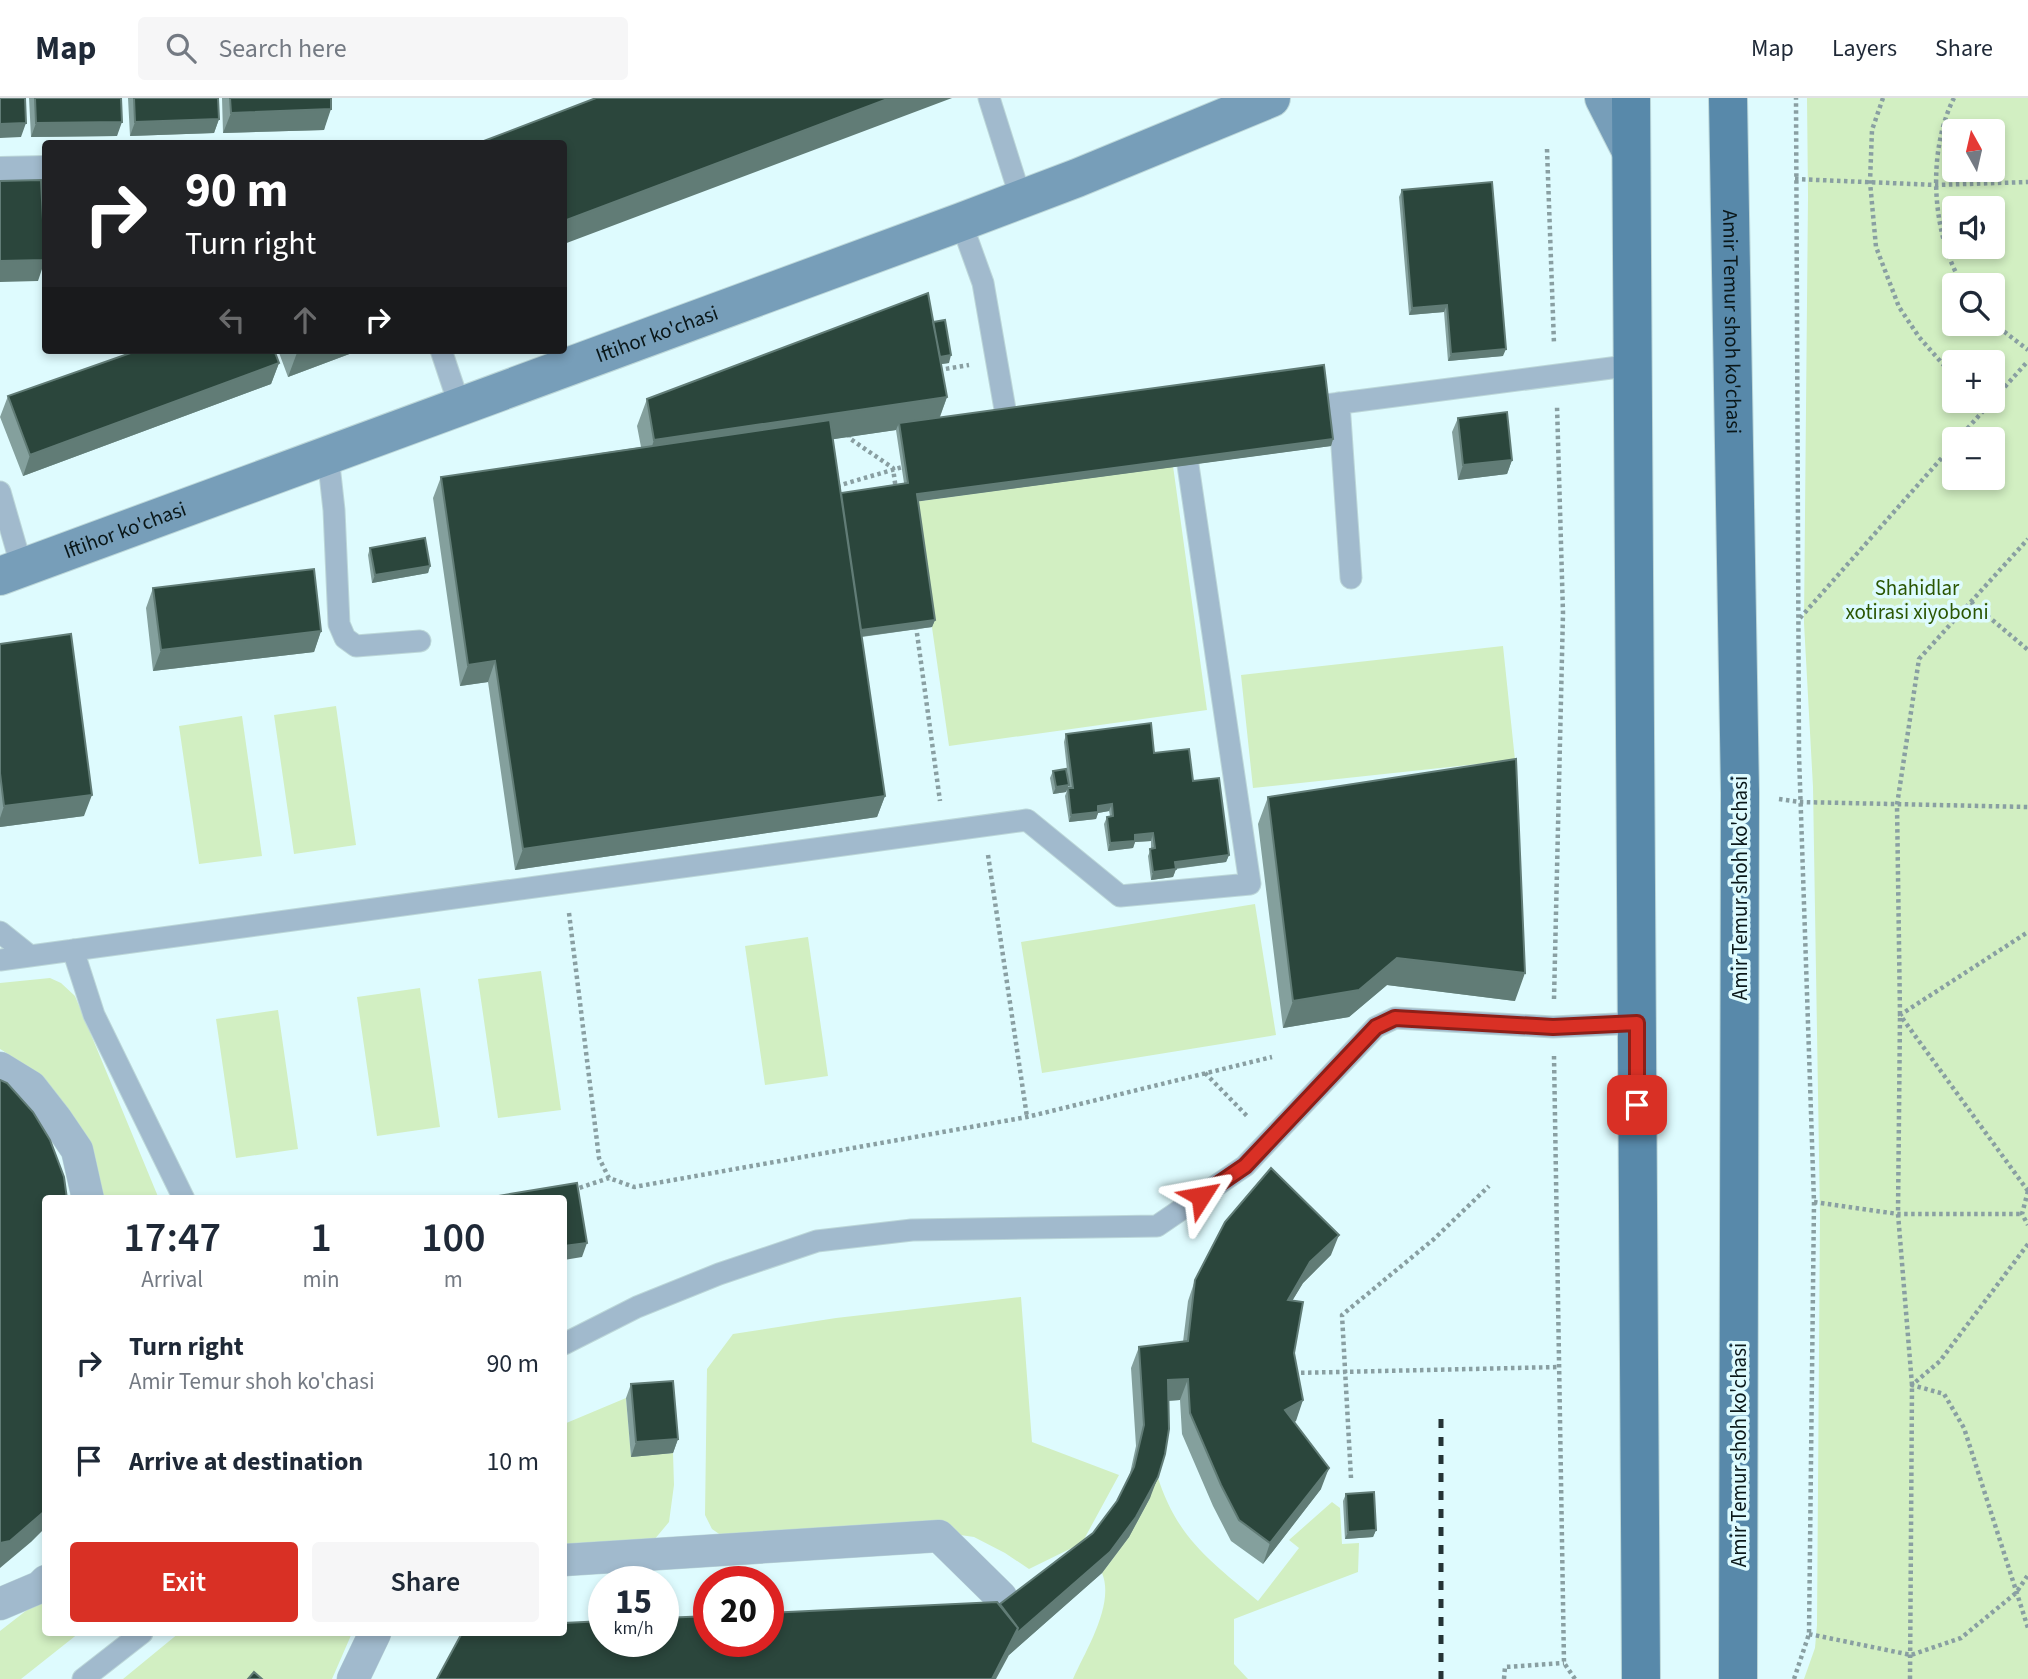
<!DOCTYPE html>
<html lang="en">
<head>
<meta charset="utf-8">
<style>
	:root { --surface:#fff; --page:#f6f6f7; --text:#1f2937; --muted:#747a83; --line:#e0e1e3; --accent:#d93025 }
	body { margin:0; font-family:"Source Sans 3",sans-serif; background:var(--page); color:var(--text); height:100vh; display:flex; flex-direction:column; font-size:26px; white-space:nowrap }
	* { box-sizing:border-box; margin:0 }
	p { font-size:23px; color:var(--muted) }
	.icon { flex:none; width:38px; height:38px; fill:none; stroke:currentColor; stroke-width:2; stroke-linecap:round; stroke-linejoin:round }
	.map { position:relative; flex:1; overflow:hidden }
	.panel { position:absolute; left:42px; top:1097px; width:525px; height:441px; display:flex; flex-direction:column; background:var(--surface); border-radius:7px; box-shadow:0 4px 10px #0003 }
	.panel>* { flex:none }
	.guide { position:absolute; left:42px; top:42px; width:525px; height:214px; border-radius:7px; box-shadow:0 4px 10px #0003; background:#202124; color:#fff; overflow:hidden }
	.needle { width:46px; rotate:352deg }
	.fabs { position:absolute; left:1942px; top:21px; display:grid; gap:14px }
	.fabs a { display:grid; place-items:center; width:63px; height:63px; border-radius:7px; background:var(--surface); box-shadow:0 4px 10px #0003; font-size:35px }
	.speed { position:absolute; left:588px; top:1468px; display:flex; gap:14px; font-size:35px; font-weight:700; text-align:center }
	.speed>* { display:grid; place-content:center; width:91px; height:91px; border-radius:50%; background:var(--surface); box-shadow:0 4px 10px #0003; line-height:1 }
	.speed small { font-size:18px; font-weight:400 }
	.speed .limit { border:10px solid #d22; background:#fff; color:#111 }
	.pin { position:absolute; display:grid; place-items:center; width:60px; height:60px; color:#fff; margin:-30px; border-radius:14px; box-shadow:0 4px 10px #0006 }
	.me { position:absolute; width:77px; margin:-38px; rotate:56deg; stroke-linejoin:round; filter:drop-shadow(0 0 5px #0008) }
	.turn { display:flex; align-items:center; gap:24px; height:147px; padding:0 28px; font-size:32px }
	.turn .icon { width:91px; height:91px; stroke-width:2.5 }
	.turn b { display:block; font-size:49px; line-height:60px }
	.lanes { display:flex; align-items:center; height:66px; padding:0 28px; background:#0003; justify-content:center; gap:35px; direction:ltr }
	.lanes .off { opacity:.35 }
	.eta { display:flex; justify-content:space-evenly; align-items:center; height:119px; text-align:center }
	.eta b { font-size:42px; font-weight:600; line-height:49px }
	.cta { display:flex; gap:14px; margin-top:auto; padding:14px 28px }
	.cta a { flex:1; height:80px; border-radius:7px; background:var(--accent); color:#fff; font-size:28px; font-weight:600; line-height:80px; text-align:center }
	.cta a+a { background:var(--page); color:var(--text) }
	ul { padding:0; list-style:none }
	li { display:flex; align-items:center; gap:21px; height:98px; padding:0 28px }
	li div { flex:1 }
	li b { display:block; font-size:26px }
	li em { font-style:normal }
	header { display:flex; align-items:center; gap:42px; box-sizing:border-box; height:98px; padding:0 35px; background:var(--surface); border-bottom:2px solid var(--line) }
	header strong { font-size:33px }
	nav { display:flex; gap:38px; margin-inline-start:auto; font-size:24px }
	.search { width:490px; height:63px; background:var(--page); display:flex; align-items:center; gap:18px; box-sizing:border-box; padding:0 24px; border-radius:7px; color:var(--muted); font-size:26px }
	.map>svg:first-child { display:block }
	.green { fill:#d2efc2; fill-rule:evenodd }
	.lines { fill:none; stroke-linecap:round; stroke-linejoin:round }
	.service-casing { stroke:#bcd7d9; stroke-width:23 }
	.pedestrian-casing { stroke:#bcd7d9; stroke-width:33 }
	.minor-casing { stroke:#bcd7d9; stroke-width:40 }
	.secondary-casing { stroke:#bcd7d9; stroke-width:40 }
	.primary-casing { stroke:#bcd7d9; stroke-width:40 }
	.path { stroke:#899fa2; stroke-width:4.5; stroke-dasharray:3.5 3.5; stroke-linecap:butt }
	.service { stroke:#a1bacd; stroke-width:21 }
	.pedestrian { stroke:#a1bacd; stroke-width:32 }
	.minor { stroke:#a1bacd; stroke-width:38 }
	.secondary { stroke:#779eb9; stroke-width:38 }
	.primary { stroke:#5889aa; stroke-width:38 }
	.rail { stroke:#243335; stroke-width:5; stroke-dasharray:9 9; stroke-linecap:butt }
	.wall { fill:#84a09d; fill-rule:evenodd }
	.shaded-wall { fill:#617c76 }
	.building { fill:#2b463c; stroke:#617c76; stroke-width:2 }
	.route-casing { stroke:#8d1f18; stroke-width:18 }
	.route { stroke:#d93025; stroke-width:12 }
	.labels { text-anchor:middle; stroke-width:7; stroke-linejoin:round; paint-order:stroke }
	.street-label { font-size:21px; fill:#0a1719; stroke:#defbfe }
	.park-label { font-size:21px; fill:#2b5603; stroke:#defbfe }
</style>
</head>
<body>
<header>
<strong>Map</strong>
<div class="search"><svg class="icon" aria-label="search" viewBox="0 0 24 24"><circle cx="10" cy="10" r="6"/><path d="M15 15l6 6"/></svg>Search here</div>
<nav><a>Map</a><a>Layers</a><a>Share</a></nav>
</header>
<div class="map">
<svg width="2028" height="1581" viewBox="0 0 2028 1581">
	<rect width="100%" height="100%" fill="#defbfe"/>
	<path class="green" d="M 1807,0 L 2028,0 L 2028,1581 L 1804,1581 L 1815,1550 L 1817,1527 L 1820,1117 L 1813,689 L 1804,525 L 1808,98 ZM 1955,33 L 1993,33 L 1993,72 L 1955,72 ZM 1955,110 L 1993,110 L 1993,149 L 1955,149 ZM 1955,187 L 1993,187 L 1993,226 L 1955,226 ZM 1955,264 L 1993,264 L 1993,303 L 1955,303 ZM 1955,341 L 1993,341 L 1993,380 L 1955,380 Z
		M 1173,368 L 1207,612 L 949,648 L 914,404 Z
		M 1503,548 L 1515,662 L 1253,690 L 1241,577 Z
		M 336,608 L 356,747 L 294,756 L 274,617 Z
		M 242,618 L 262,758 L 199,766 L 179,628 Z
		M 1255,806 L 1276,937 L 1042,975 L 1021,844 Z
		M 808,839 L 828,978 L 765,987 L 745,848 Z
		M 541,873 L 561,1012 L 498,1020 L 478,881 Z
		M 50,880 L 61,885 L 75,898 L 159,1101 L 96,1101 C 75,1062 37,970 0,951 L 0,885 Z
		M 420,890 L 440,1029 L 377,1038 L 357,899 Z
		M 278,912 L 298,1051 L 236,1060 L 216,921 Z
		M 1021,1199 L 1032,1344 L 1119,1377 L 1082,1445 L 1029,1471 L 1005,1455 L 974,1439 L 926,1432 L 725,1440 L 712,1431 L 705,1417 L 707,1271 L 733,1236 L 836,1220 Z
		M 626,1300 L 631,1358 L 673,1355 L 674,1387 L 669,1424 L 654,1442 L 564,1450 L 564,1326 Z
		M 1157,1377 C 1177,1440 1209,1462 1258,1503 L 1299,1450 L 1289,1442 L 1332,1404 L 1340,1410 L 1342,1446 L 1359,1445 L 1358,1474 L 1234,1521 L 1234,1566 L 1248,1581 L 1073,1581 C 1086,1552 1115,1506 1102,1475 C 1126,1444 1146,1414 1157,1377 Z
		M 45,1498 L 46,1535 L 79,1535 L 21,1581 L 0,1581 L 0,1533 Z
		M 179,1535 L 352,1535 L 332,1581 L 123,1581 Z"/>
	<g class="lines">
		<defs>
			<path id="service" d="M 989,0 L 1021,101
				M 961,124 L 983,185 L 1006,317
				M 441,252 L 460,309
				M 1339,305 L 1351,480
				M 1326,307 L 1634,267
				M 328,358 L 334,412 L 339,526 L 345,540 L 356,548 L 420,543
				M 0,394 L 22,470
				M 0,834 L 30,858
				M 73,852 L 94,917 L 184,1101
				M 0,862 L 1027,722 L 1120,798 L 1250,786 L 1184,340
				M 564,1246 L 637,1209 L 719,1176 L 817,1143 L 912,1132 L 1157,1128 L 1245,1068 L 1376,929 L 1395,920 L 1553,929 L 1637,925
				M 83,1581 L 142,1535"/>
			<path id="pedestrian" d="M 0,970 L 31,989 L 56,1021 L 77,1052 L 88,1101
				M 564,1462 L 939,1438 L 1001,1499
				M 0,1506 L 40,1489 L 46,1483
				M 353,1581 L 375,1535"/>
			<path id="minor" d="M 0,78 L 46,77"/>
			<g id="secondary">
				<path d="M 1604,0 L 1631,53"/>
				<path id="s1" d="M 0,478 L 961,124 L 1077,80 L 1271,0"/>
			</g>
			<g id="primary">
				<path d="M 1631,0 L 1641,1581"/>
				<path id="s2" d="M 1728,0 L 1740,695 L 1738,1581"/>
			</g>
		</defs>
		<use href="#service" class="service-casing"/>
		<use href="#pedestrian" class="pedestrian-casing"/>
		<use href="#minor" class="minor-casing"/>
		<use href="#secondary" class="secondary-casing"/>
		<use href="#primary" class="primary-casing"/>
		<path class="path" d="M 1883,0 L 1872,32 L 1870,84 L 1876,149 L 1899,209 L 1919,239 L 1955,280
			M 1954,0 C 1927,53 1931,137 1963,187
			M 1547,51 L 1554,246
			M 1795,81 L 1936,87 L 2028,84
			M 1993,225 L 2028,252
			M 939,272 L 969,267
			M 1979,303 L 1987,310
			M 849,336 L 849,340 L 893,370 L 896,392
			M 1958,341 L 2028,263
			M 837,388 L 906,368
			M 1971,504 L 2028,552
			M 1800,520 L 1955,345
			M 916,528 L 940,703
			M 1779,701 L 1800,704 L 2028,709
			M 988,757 L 1027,1019
			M 569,815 L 599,1060 L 609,1080 L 634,1089 L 1027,1019 L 1272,959
			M 1554,901 L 1563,515 L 1557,308
			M 1554,958 L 1564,1565 L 1575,1581
			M 1205,975 L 1248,1019
			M 573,1092 L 609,1080
			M 2028,1093 L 1900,917 L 2028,834
			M 2028,1093 L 2022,1116 L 2028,1127
			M 1814,1104 L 1898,1116 L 2022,1116
			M 2028,1146 L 1940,1263 L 1912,1287 L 1944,1296 L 1964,1330 L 2028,1530
			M 1294,1275 L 1559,1269
			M 1351,1380 L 1342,1217 L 1434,1141 L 1489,1088
			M 1809,1536 L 1911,1557 L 1961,1540 L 2016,1495 L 2028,1477
			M 1504,1581 L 1505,1569 L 1564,1565
			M 1794,1581 L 1809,1536 L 1814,1104 L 1799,657 L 1796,0
			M 1910,1581 L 1912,1287 L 1898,1116 L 1900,917 L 1897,707 L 1919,561 L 2028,441"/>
		<use href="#service" class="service"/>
		<use href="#pedestrian" class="pedestrian"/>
		<use href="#minor" class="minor"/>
		<use href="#secondary" class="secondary"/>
		<use href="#primary" class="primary"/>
		<path class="rail" d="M 1441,1321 L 1441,1581"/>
	</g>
	<path class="wall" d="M 29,0 L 121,0 L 117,38 L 31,39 Z
		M 128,0 L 218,0 L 219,21 L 214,35 L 130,38 Z
		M 222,0 L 331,0 L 324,32 L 223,35 Z
		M 1402,92 L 1503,258 L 1448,263 L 1444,214 L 1409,217 L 1399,99 Z
		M 933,224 L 949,265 L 941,266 L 947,299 L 940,319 L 1333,341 L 1331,348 L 918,403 L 935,522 L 932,529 L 862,539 L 885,698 L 877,719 L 515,772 L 488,584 L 460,588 L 433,400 L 441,379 L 641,349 L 637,328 L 647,301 ZM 896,332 L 904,385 L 841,395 L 833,341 Z
		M 278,252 L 360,252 L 288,279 Z
		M 279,265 L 271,286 L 23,378 L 0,319 L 8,298 Z
		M 1458,320 L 1512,362 L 1507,376 L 1458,382 L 1452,334 Z
		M 370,450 L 430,468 L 428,475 L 372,485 L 368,457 Z
		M 153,490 L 321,533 L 314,554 L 153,573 L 146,510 Z
		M 0,546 L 84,718 L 0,729 Z
		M 1066,636 L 1154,655 L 1193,683 L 1229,757 L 1226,764 L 1176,771 L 1173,779 L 1151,782 L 1148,758 L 1151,751 L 1151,743 L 1135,744 L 1133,750 L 1108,753 L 1104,726 L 1107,719 L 1110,718 L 1109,713 L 1098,715 L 1096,721 L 1069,724 L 1065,698 L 1068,690 L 1069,690 L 1064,644 Z
		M 1053,673 L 1069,687 L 1066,694 L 1053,696 L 1050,680 Z
		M 1268,699 L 1515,903 L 1387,887 L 1349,919 L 1283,930 L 1258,726 Z
		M 1331,1157 L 1303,1185 L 1292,1203 L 1296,1323 L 1294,1324 L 1321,1391 L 1263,1466 L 1231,1443 L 1213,1408 L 1182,1336 L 1180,1302 L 1169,1303 L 1150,1400 L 1129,1439 L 1102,1475 L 1009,1557 L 1000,1506 L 1093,1435 L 1117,1403 L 1129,1380 L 1136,1348 L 1131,1270 L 1139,1249 L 1183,1244 L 1188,1203 L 1195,1182 Z
		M 631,1286 L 678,1341 L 673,1355 L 631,1359 L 626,1300 Z
		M 1346,1396 L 1376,1432 L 1373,1439 L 1345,1441 L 1343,1403 Z"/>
	<path class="shaded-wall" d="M 890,0 L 952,0 L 564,146 L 564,123 Z
		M 331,11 L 324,32 L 223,35 L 231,15 Z
		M 219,21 L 214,35 L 130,38 L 135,24 Z
		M 122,24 L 117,38 L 31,39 L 36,25 Z
		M 26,25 L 21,39 L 0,40 L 0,26 Z
		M 45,162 L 38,183 L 0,184 L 0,163 Z
		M 1447,207 L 1444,214 L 1409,217 L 1412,210 Z
		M 1506,251 L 1503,258 L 1448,263 L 1451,256 Z
		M 298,252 L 360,252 L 288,279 Z
		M 951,257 L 949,265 L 927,268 L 929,261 Z
		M 279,265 L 271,286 L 23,378 L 30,357 Z
		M 947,299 L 937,326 L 899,325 L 896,332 L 645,369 L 654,342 Z
		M 1333,341 L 1331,348 L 914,404 L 917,396 Z
		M 1512,362 L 1507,376 L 1458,382 L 1463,367 Z
		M 430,468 L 428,475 L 372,485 L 375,477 Z
		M 935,522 L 932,529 L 851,540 L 854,533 Z
		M 321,533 L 314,554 L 153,573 L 161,552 Z
		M 495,563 L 488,584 L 460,588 L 468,567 Z
		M 1069,687 L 1066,694 L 1053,696 L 1056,689 Z
		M 92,697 L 84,718 L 0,729 L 0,720 L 4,708 Z
		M 885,698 L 877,719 L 515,772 L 523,751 Z
		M 1112,706 L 1109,713 L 1098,715 L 1096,721 L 1069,724 L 1071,717 L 1098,708 Z
		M 1153,735 L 1151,743 L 1135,744 L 1133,750 L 1108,753 L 1110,745 L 1135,737 Z
		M 1229,757 L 1226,764 L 1172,771 L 1175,764 Z
		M 1176,771 L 1173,779 L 1151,782 L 1153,774 Z
		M 1397,860 L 1525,875 L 1515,903 L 1387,887 L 1349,919 L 1283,930 L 1293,903 Z
		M 1339,1137 L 1331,1157 L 1303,1185 L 1280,1223 L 1288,1202 L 1310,1164 Z
		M 587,1145 L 582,1159 L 564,1162 L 564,1148 Z
		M 1188,1281 L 1180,1302 L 1161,1303 L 1168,1282 Z
		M 1303,1302 L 1296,1323 L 1277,1333 L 1285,1312 Z
		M 678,1341 L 673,1355 L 631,1359 L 636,1344 Z
		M 1329,1370 L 1321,1391 L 1263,1466 L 1270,1445 Z
		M 1158,1379 L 1150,1400 L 1129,1439 L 1102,1475 L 1009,1557 L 996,1581 L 992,1581 L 1018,1530 Z
		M 46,1412 L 46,1429 L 31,1444 L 0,1470 L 0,1445 Z
		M 1376,1432 L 1373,1439 L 1345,1441 L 1348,1434 Z"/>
	<path class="building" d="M 0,0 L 25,0 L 26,25 L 0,26 Z
		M 35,0 L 121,0 L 122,24 L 36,25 Z
		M 134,0 L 218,0 L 219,21 L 135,24 Z
		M 230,0 L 331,0 L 331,11 L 231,15 Z
		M 596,0 L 890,0 L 564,123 L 564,46 L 476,46 Z
		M 41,82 L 45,162 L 0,163 L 0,83 Z
		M 1492,84 L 1506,251 L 1451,256 L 1447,207 L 1412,210 L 1402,92 Z
		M 928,195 L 947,299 L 654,342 L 647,301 Z
		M 945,222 L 951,257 L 940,259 L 933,224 Z
		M 139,252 L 274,252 L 279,265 L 30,357 L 8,298 Z
		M 1324,267 L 1333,341 L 917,396 L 935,522 L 861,532 L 841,395 L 908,385 L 899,325 Z
		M 1507,314 L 1512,362 L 1463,367 L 1458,320 Z
		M 830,322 L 885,698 L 523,751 L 495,563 L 468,567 L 441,379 Z
		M 425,440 L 430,468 L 375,477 L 370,450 Z
		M 314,471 L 321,533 L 161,552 L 153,490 Z
		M 71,536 L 92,697 L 4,708 L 0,675 L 0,546 Z
		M 1151,625 L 1154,655 L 1189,651 L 1193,683 L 1219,680 L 1229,757 L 1175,764 L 1176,771 L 1153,774 L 1150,751 L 1155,750 L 1153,735 L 1135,737 L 1135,743 L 1110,745 L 1107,719 L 1113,718 L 1112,706 L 1098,708 L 1098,714 L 1071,717 L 1068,690 L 1073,690 L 1066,636 Z
		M 1516,661 L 1525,875 L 1397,860 L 1359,892 L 1293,903 L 1268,699 Z
		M 1066,671 L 1069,687 L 1056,689 L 1053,673 Z
		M 0,982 L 7,985 L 33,1014 L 50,1042 L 64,1079 L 67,1101 L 46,1101 L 46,1412 L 10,1443 L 0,1445 Z
		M 1271,1070 L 1339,1137 L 1310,1164 L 1288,1202 L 1303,1204 L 1294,1255 L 1303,1302 L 1285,1312 L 1329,1370 L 1270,1445 L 1239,1422 L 1221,1387 L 1190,1315 L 1188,1281 L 1168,1282 L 1169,1331 L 1165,1356 L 1158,1379 L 1136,1419 L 1110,1454 L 1016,1536 L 1018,1530 L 1000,1506 L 1093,1435 L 1117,1403 L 1134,1369 L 1144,1327 L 1139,1249 L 1188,1243 L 1195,1182 L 1225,1124 Z
		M 577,1085 L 587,1145 L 564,1148 L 564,1101 L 498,1101 L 498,1098 Z
		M 673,1283 L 678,1341 L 636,1344 L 631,1286 Z
		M 1374,1394 L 1376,1432 L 1348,1434 L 1346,1396 Z
		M 997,1504 L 1018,1530 L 992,1581 L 437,1581 L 462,1535 L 564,1535 L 564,1525 L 604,1523 L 604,1544 L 663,1544 L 663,1520 L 709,1518 L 709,1544 L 768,1544 L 768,1515 Z
		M 254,1574 L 262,1581 L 248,1581 Z"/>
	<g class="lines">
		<defs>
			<path id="route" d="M 1201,1098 L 1245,1068 L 1376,929 L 1395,920 L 1553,929 L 1637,925 L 1637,1007"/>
		</defs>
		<use href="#route" class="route-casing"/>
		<use href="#route" class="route"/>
	</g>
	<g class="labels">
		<g class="street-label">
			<text dy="7" stroke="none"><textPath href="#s2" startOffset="224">Amir Temur shoh ko'chasi</textPath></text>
			<text dy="7" stroke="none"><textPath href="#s1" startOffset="700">Iftihor ko'chasi</textPath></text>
			<text dy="7" stroke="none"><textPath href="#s1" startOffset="133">Iftihor ko'chasi</textPath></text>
			<text transform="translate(1740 790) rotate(-90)" y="7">Amir Temur shoh ko'chasi</text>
			<text transform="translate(1739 1357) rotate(-90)" y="7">Amir Temur shoh ko'chasi</text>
		</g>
		<g class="park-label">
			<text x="1917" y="497">Shahidlar<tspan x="1917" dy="24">xotirasi xiyoboni</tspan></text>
		</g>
	</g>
</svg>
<div class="fabs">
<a><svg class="needle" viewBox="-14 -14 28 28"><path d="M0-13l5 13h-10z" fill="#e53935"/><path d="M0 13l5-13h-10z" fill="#747a83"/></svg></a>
<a><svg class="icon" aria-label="sound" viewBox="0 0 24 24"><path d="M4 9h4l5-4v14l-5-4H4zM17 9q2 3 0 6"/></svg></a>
<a><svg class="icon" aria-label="search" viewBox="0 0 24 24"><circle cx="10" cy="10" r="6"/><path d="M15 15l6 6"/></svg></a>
<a>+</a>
<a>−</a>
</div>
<div class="speed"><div>15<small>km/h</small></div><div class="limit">20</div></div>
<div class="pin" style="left:1637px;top:1007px;background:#d93025"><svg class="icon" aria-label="arrive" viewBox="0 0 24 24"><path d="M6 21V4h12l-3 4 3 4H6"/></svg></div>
<svg class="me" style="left:1201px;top:1098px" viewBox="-20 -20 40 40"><path d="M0-17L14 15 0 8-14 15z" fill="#d93025" stroke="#fff" stroke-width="4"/></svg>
<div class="guide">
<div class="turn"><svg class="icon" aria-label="right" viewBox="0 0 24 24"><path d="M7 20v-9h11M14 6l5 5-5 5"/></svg><div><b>90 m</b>Turn right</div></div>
<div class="lanes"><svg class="icon off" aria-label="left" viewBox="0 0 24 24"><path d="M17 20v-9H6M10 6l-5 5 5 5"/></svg><svg class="icon off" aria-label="ahead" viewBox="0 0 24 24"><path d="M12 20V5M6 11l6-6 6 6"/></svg><svg class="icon" aria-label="right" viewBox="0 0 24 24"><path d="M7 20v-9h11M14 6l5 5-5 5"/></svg></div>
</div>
<section class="panel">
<div class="eta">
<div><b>17:47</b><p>Arrival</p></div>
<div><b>1</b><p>min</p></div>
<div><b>100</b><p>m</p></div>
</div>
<ul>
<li><svg class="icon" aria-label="right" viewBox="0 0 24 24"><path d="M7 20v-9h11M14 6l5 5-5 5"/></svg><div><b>Turn right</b><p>Amir Temur shoh ko'chasi</p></div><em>90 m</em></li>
<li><svg class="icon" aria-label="arrive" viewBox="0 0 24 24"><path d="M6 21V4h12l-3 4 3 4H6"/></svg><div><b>Arrive at destination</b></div><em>10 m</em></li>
</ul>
<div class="cta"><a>Exit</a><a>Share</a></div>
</section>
</div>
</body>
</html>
